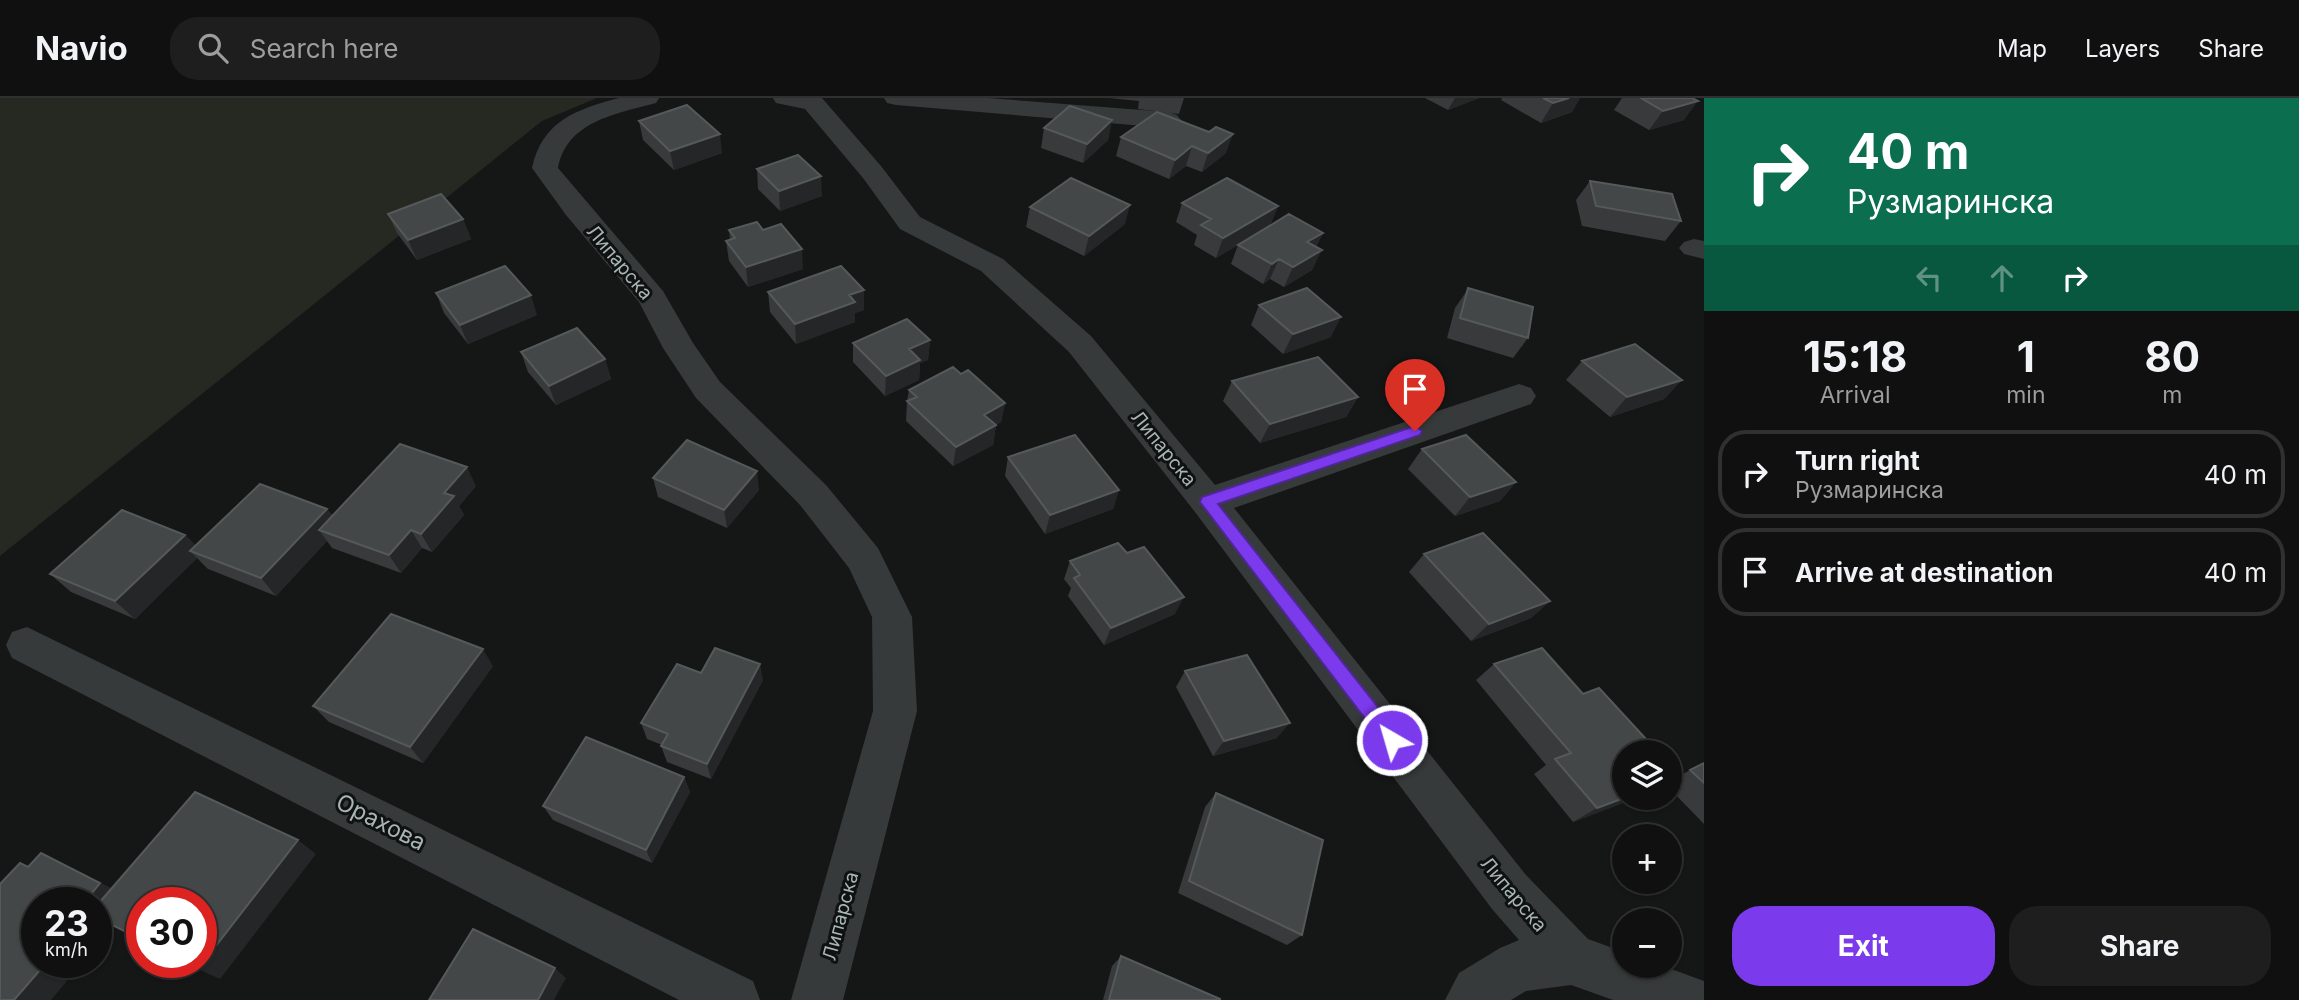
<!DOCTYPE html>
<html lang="en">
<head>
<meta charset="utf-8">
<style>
	:root { --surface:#101010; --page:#1e1e1e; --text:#f1f3f6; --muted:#9c9d9f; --line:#303030; --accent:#7c3aed }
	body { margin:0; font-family:Inter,sans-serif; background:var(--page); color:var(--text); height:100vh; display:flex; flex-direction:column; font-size:26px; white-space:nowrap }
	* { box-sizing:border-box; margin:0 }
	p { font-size:23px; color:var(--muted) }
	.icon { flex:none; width:38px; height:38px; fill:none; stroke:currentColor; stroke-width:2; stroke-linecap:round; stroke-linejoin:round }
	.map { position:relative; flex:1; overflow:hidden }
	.side { display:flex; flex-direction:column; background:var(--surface); width:595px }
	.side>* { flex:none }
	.banner { background:#0b6e4f; color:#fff; overflow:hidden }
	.fabs { position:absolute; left:1612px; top:642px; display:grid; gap:14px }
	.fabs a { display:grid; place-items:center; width:70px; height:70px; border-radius:50%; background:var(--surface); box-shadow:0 2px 5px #0004,0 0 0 2px var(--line); font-size:35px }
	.speed { position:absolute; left:21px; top:789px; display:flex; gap:14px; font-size:35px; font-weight:700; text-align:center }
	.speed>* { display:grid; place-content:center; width:91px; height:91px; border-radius:50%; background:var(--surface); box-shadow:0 2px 5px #0004,0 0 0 2px var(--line); line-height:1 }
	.speed small { font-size:18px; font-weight:400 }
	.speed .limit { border:10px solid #d22; background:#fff; color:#111 }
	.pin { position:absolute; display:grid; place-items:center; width:60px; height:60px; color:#fff; margin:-72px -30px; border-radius:50% 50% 50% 0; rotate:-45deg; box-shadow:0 0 7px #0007 }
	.pin .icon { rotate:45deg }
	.me { position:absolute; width:77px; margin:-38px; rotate:322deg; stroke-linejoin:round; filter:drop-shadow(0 0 5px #0008) }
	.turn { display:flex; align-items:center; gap:24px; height:147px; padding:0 28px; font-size:32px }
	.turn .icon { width:91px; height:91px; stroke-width:2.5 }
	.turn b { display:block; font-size:49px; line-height:60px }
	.lanes { display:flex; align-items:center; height:66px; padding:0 28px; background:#0003; justify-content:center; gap:35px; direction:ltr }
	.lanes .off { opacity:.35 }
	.eta { display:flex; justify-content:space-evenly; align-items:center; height:119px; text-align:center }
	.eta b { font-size:42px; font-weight:700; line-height:49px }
	.button { display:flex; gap:14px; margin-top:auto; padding:14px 28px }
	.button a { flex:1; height:80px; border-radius:28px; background:var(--accent); color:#fff; font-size:28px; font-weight:700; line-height:80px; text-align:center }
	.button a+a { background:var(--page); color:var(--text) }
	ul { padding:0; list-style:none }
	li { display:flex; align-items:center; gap:21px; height:88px; margin:0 14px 10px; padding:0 14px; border:4px solid var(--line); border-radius:28px }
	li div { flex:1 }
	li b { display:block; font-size:26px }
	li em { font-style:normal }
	header { display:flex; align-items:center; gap:42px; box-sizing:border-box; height:98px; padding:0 35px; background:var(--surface); border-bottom:2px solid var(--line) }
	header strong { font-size:33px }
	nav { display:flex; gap:38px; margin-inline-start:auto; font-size:24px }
	.search { width:490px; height:63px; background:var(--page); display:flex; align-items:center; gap:18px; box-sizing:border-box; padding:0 24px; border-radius:28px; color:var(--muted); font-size:26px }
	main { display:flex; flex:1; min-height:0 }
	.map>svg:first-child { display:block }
	.green { fill:#252921 }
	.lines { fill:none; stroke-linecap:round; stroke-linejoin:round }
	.minor { fill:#363a3b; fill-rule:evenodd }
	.wall { fill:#383a3b }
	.shaded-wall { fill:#252627 }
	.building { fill:#444748; stroke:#54595a; stroke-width:2 }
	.route { fill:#7c3aed; stroke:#51269a; stroke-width:2 }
	.labels { text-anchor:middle; stroke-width:6; stroke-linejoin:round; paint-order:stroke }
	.street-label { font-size:19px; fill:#a7b5b6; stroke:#101111 }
	.near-street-label { font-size:23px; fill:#a7b5b6; stroke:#101111 }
</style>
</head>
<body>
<header>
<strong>Navio</strong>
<div class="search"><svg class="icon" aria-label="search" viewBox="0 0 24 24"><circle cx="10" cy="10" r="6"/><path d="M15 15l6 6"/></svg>Search here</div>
<nav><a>Map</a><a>Layers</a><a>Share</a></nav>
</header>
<main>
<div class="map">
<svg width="1704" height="902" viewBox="0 0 1704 902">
	<rect width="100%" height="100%" fill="#151616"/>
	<path class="green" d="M 0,0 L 597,0 L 542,23 L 0,458 Z"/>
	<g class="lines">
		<path class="minor" d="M 619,0 L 659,0 L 656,5 C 616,16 567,23 558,70 L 663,193 L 693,245 L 720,284 L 826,387 L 878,450 L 912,519 L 917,613 L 843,902 L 791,902 L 873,613 L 872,519 L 849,470 L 800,407 L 696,300 L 663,250 L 639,204 L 566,117 L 532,70 C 542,23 577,11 619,0 Z
			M 773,0 L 822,0 L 881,68 L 920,119 L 1003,161 L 1091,238 L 1215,387 L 1507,290 L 1519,286 L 1531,290 L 1536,298 L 1531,306 L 1234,410 L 1526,777 L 1588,841 L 1624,854 L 1624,868 L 1663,868 L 1704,883 L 1704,902 L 1613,902 L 1571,887 L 1526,893 L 1511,902 L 1445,902 L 1459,875 L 1500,850 L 1519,842 L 1492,811 L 1195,414 L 1069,254 L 981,173 L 900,131 L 863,80 L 805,11 L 776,5 Z
			M 884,0 L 988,0 L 1168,14 L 1177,17 L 1181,22 L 1177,27 L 1168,30 L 896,7 L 887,5 Z
			M 1694,141 L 1704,143 L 1704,161 L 1684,156 L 1679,150 L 1684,144 Z
			M 27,529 L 753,883 L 760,902 L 679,902 L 12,560 L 6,547 L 12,534 Z"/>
	</g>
	<path class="wall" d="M 1109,0 L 1184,0 L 1179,16 L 1138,11 L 1139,3 Z
		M 1425,0 L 1479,0 L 1448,12 Z
		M 1502,0 L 1580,0 L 1572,14 L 1541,25 L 1501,2 Z
		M 1622,0 L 1692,0 L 1684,22 L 1649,32 L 1614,12 Z
		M 1157,14 L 1226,55 L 1202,74 L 1186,68 L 1169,81 L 1116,58 L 1121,39 Z
		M 1112,22 L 1108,42 L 1083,65 L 1041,50 L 1044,30 Z
		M 639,23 L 722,55 L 674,72 L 643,42 Z
		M 757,71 L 822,98 L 780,113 L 758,91 Z
		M 1590,83 L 1681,123 L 1665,143 L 1582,128 L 1576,102 Z
		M 1182,105 L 1278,108 L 1270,128 L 1216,160 L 1194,147 L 1197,137 L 1176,124 Z
		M 1030,109 L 1125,126 L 1084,158 L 1026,129 Z
		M 388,116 L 463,121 L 471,141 L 417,162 L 397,135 Z
		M 729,132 L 763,132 L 803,171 L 748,189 L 729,163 L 726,143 L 730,142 Z
		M 1323,135 L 1316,149 L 1312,172 L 1284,189 L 1270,181 L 1263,186 L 1231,166 L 1238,147 Z
		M 1468,191 L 1528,240 L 1513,260 L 1447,240 L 1455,210 Z
		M 768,194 L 864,212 L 855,215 L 855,224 L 796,246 L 770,214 Z
		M 436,195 L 537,217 L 468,246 L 444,215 Z
		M 1259,207 L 1331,239 L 1283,256 L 1251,227 Z
		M 930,242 L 928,262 L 920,265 L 919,282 L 885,298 L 853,264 L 853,245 Z
		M 521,254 L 605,261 L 611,281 L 556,307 L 528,274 Z
		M 1582,263 L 1682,282 L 1664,301 L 1610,319 L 1566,282 Z
		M 961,276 L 1005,305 L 1001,324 L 996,327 L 993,347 L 953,368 L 906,323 L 907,303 L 909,292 Z
		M 1232,283 L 1358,299 L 1346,319 L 1260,345 L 1223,303 Z
		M 1422,351 L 1516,384 L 1500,403 L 1455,418 L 1408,371 Z
		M 1008,359 L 1119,392 L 1113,411 L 1045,436 L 1005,378 Z
		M 653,380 L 759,392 L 727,430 L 658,399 Z
		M 476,388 L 459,408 L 464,417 L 432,454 L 422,450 L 401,475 L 332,450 L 327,443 L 276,498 L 208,471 L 197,460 L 135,521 L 71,494 L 50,476 L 185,437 L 196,448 L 327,411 L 332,417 Z
		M 1127,455 L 1175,516 L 1104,547 L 1068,498 L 1071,490 L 1064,481 L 1070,463 Z
		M 1424,456 L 1550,503 L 1531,520 L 1471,543 L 1409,474 Z
		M 1494,566 L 1624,700 L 1636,700 L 1573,724 L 1534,676 L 1546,667 L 1476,582 Z
		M 493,568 L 423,665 L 329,624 L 313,608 Z
		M 1185,573 L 1277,640 L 1213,658 L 1176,589 Z
		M 701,575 L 763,582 L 711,681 L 667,664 L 661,648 L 662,647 L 647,641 L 641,625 Z
		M 1704,665 L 1704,726 L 1670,691 L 1670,667 L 1679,678 Z
		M 684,679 L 690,694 L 652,765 L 553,722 L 543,708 Z
		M 1216,695 L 1302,837 L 1287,847 L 1178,795 L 1205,709 Z
		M 1121,858 L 1220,902 L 1103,902 L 1112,868 Z"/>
	<path class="shaded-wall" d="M 1455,0 L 1479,0 L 1448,12 Z
		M 1569,0 L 1580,0 L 1572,14 L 1541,25 L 1553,5 Z
		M 1698,3 L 1684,22 L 1649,32 L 1663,13 Z
		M 1112,22 L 1108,42 L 1083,65 L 1087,46 Z
		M 720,36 L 722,55 L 674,72 L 670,53 Z
		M 1233,36 L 1226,55 L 1202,74 L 1208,55 Z
		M 1192,48 L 1186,68 L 1169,81 L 1175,62 Z
		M 821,78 L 822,98 L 780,113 L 779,93 Z
		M 1130,107 L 1125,126 L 1084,158 L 1089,138 Z
		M 1278,108 L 1270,128 L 1216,160 L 1223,140 Z
		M 463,121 L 471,141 L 417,162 L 408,142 Z
		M 1323,135 L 1313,154 L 1307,144 Z
		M 802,151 L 803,171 L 748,189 L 746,169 Z
		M 1322,152 L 1312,172 L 1284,189 L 1293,169 Z
		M 1279,161 L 1270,181 L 1263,186 L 1272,166 Z
		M 864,192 L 864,212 L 855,215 L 855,224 L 796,246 L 795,226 L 849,197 Z
		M 531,197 L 537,217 L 468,246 L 460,227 Z
		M 1341,219 L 1331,239 L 1283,256 L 1293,236 Z
		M 930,242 L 928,262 L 920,265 L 919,282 L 885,298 L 886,278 L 909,251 Z
		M 605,261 L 611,281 L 556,307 L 549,288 Z
		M 1682,282 L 1664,301 L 1610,319 L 1627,299 Z
		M 1358,299 L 1346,319 L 1260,345 L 1270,326 Z
		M 1005,305 L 1001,324 L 994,328 L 996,327 L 993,347 L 953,368 L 956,349 L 984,317 Z
		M 467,369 L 476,388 L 459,408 L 464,417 L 432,454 L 421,436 L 444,395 Z
		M 757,373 L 759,392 L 727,430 L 724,412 Z
		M 1516,384 L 1500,403 L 1455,418 L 1470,399 Z
		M 1119,392 L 1113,411 L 1045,436 L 1050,417 Z
		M 327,411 L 341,429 L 319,432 L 327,443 L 276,498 L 261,480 Z
		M 411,432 L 422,450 L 401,475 L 389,457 Z
		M 185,437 L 203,455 L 190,453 L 197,460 L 135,521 L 115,503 Z
		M 1184,499 L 1175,516 L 1104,547 L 1111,530 Z
		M 1550,503 L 1531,520 L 1471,543 L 1489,526 Z
		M 483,551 L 493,568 L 423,665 L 410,649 Z
		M 760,566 L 763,582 L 711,681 L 707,666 Z
		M 1290,625 L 1277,640 L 1213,658 L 1224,643 Z
		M 684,679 L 690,694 L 652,765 L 646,752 Z
		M 1624,700 L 1636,700 L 1573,724 L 1597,710 Z
		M 298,742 L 316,756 L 220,881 L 198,871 Z
		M 41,755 L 125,797 L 113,812 L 88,800 Z
		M 96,819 L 115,827 L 96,849 Z
		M 47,864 L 83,864 L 51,902 L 14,902 Z
		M 555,870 L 566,880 L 554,902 L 538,902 Z"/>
	<path class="building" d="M 1543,0 L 1569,0 L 1553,5 Z
		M 1641,0 L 1692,0 L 1698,3 L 1663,13 Z
		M 687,7 L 720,36 L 670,53 L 639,23 Z
		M 1070,8 L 1112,22 L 1087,46 L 1044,30 Z
		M 1157,14 L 1209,34 L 1216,29 L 1233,36 L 1208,55 L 1192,48 L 1175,62 L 1121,39 Z
		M 798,57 L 821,78 L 779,93 L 757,71 Z
		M 1071,80 L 1130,107 L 1089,138 L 1030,109 Z
		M 1227,80 L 1278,108 L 1223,140 L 1201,127 L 1211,121 L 1182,105 Z
		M 1590,83 L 1672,96 L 1681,123 L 1596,108 Z
		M 441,96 L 463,121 L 408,142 L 388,116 Z
		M 1289,116 L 1323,135 L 1307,144 L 1322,152 L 1293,169 L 1279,161 L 1272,166 L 1238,147 Z
		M 757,124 L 763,132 L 781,126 L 802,151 L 746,169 L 726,143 L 735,140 L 729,132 Z
		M 505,168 L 531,197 L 460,227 L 436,195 Z
		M 841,168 L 864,192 L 849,197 L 855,204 L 795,226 L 768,194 Z
		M 1307,190 L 1341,219 L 1293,236 L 1259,207 Z
		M 1468,190 L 1533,209 L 1528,240 L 1460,220 Z
		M 907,221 L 930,242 L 909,251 L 920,262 L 886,278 L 853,245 Z
		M 577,230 L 605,261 L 549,288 L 521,254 Z
		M 1635,246 L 1682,282 L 1627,299 L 1582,263 Z
		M 1318,259 L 1358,299 L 1270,326 L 1232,283 Z
		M 953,269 L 961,276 L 968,272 L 1005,305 L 984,317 L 996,327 L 956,349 L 907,303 L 917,299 L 909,292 Z
		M 1075,337 L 1119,392 L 1050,417 L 1008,359 Z
		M 1466,337 L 1516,384 L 1470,399 L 1422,351 Z
		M 687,342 L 757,373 L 724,412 L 653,380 Z
		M 400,346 L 467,369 L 444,395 L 454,398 L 421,436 L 411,432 L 389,457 L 319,432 Z
		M 260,386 L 327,411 L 261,480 L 190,453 Z
		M 122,412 L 185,437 L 115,503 L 50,476 Z
		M 1483,435 L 1550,503 L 1489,526 L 1424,456 Z
		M 1118,445 L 1127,455 L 1144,449 L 1184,499 L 1111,530 L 1074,480 L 1080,477 L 1070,463 Z
		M 391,516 L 483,551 L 410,649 L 313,608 Z
		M 715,550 L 760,566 L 707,666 L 661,648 L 668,636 L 641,625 L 677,566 L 701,575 Z
		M 1542,550 L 1583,596 L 1599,590 L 1658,654 L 1624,654 L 1624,700 L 1597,710 L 1555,661 L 1571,655 L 1494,566 Z
		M 1247,557 L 1290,625 L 1224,643 L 1185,573 Z
		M 586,639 L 684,679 L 646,752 L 543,708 Z
		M 1704,665 L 1704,685 L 1690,672 Z
		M 1670,667 L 1680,678 L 1670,682 Z
		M 195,694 L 298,742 L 198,871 L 186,864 L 201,864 L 201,805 L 142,805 L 142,842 L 96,819 L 96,805 L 37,805 L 37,864 L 47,864 L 14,902 L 0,902 L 0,786 L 20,765 L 28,769 L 41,755 L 100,785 L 88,800 L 99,805 Z
		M 1216,695 L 1323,742 L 1302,837 L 1189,783 Z
		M 473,831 L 555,870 L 538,902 L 429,902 Z
		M 1121,858 L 1220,901 L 1220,902 L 1109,902 Z"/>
	<path class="route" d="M 1415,328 L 1422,333 L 1420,337 L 1218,406 L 1399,636 L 1401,642 L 1399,648 L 1392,651 L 1386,648 L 1200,404 L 1202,399 Z"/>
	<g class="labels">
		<g class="street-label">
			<text transform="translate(620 164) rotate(50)" y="7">Липарска</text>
			<text transform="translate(1164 350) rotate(51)" y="7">Липарска</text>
			<text transform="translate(1514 796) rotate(50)" y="7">Липарска</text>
			<text transform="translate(840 818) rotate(-75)" y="7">Липарска</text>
		</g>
		<g class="near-street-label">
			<text transform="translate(381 724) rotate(27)" y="8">Орахова</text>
		</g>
	</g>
</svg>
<div class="fabs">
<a><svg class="icon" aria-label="layers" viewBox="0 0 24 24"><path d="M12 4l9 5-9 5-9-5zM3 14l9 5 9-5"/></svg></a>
<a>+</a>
<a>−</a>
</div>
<div class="speed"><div>23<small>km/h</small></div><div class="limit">30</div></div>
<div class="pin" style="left:1415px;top:333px;background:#d93025"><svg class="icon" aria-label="arrive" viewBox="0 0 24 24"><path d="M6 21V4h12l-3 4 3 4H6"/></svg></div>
<svg class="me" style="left:1392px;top:642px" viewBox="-20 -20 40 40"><circle r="17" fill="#7c3aed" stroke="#fff" stroke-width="3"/><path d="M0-11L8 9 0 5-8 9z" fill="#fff"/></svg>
</div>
<section class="side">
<div class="banner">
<div class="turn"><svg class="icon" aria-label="right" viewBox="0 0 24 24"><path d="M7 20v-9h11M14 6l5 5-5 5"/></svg><div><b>40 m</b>Рузмаринска</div></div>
<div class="lanes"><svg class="icon off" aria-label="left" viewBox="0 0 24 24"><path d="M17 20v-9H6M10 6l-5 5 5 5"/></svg><svg class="icon off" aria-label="ahead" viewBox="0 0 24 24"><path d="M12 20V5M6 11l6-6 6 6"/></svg><svg class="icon" aria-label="right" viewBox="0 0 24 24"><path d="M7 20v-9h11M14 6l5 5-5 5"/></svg></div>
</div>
<div class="eta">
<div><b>15:18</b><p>Arrival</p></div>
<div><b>1</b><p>min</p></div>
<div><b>80</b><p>m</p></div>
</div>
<ul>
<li><svg class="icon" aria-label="right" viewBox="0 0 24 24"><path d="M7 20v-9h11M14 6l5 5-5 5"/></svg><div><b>Turn right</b><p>Рузмаринска</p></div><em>40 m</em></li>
<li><svg class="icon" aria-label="arrive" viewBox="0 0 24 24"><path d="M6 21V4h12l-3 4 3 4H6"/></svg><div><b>Arrive at destination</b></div><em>40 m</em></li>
</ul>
<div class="button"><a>Exit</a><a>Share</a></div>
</section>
</main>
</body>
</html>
